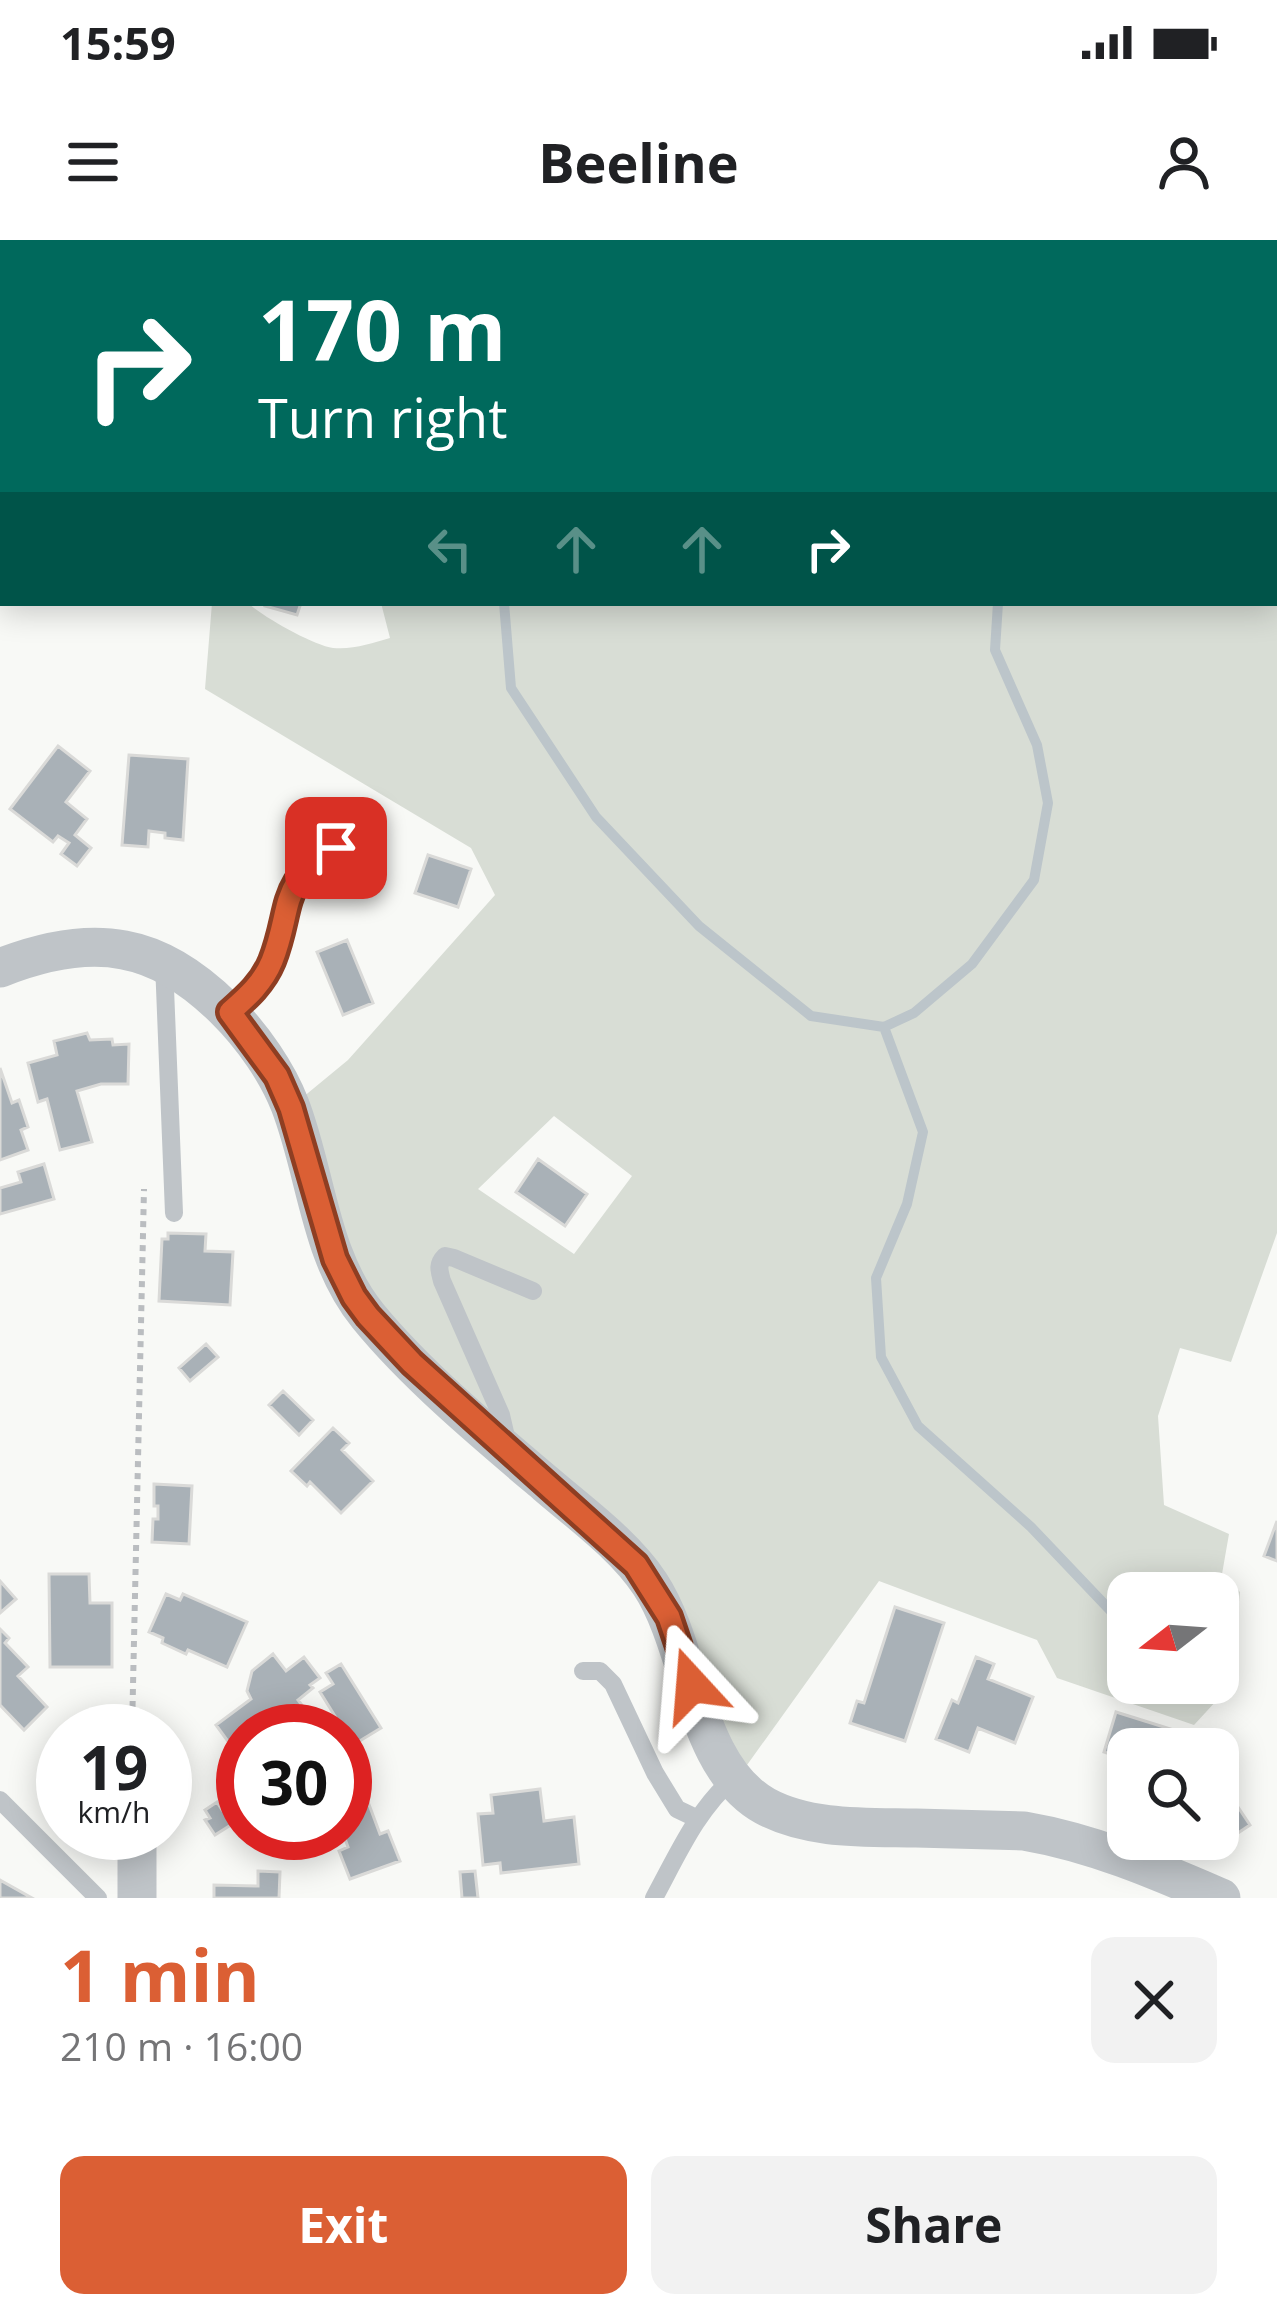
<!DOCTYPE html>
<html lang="en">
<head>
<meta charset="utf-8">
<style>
	:root { --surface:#fff; --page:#f2f2f2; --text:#202124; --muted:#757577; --accent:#db5f34 }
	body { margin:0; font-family:"Open Sans",sans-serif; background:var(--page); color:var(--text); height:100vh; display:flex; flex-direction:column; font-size:45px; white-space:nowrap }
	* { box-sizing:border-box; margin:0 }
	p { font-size:39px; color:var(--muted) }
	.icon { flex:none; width:66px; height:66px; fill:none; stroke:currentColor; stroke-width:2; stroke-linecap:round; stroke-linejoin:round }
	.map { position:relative; height:1658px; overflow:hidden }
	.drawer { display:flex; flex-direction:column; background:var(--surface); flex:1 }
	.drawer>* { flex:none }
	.guide { position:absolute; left:0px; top:0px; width:1278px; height:366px; box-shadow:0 6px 30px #0003; background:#00695c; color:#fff; overflow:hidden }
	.needle { width:78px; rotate:253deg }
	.fabs { position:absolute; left:1107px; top:1332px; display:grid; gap:24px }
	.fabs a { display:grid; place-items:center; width:132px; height:132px; border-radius:24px; background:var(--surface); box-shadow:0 6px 30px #0003; font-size:60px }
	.speed { position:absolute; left:36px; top:1464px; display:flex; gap:24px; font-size:60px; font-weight:700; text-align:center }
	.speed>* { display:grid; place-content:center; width:156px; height:156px; border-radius:50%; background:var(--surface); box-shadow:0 6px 30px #0003; line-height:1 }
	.speed small { font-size:30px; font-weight:400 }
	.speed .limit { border:18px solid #d22; background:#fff; color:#111 }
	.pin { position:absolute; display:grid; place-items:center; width:102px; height:102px; color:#fff; margin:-51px; border-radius:24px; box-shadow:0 6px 18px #0006 }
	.me { position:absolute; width:132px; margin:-66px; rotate:341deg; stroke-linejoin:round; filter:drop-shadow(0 0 9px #0008) }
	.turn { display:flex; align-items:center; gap:42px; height:252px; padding:0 60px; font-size:54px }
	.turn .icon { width:156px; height:156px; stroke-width:2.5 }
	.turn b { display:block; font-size:84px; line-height:102px }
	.lanes { display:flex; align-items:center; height:114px; padding:0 60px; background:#0003; justify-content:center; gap:60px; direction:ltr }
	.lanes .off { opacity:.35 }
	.round { display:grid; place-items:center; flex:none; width:126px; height:126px; border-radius:24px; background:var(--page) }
	.summary { display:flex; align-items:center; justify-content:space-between; height:204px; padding:0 60px }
	h1 { font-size:72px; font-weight:700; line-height:90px; color:var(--accent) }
	.button { display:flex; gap:24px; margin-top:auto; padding:24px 60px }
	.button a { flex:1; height:138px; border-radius:24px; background:var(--accent); color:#fff; font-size:48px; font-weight:700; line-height:138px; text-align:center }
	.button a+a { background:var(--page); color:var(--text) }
	.status { display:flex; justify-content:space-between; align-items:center; height:84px; padding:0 60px; background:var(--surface); direction:ltr }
	.status svg { height:33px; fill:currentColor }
	header { display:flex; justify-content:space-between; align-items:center; height:156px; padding:0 60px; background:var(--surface); font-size:54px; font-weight:700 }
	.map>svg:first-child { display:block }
	.green { fill:#d8ddd5; fill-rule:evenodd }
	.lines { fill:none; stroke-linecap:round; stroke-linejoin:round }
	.stream { stroke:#bcc5ca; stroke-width:10 }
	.building { fill:#a9b1b7; stroke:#dadad8; stroke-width:3 }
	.path { stroke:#babdc0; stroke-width:6; stroke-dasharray:6 6; stroke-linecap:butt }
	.lane { stroke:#bfc4c8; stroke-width:18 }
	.street { stroke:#bfc4c8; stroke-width:39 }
	.route-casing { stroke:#8e3e22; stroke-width:30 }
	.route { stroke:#db5f34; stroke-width:21 }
</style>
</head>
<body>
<div class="status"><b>15:59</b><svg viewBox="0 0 49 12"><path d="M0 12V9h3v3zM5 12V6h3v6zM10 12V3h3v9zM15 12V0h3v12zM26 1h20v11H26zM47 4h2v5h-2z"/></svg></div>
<header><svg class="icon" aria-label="menu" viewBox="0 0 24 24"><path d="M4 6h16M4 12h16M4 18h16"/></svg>Beeline<svg class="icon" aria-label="person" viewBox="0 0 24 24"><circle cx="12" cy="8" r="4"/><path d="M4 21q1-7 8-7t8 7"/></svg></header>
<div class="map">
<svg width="1277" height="1658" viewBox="0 0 1277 1658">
	<rect width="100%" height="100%" fill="#f8f9f6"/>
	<path class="green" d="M 228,0 L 1277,0 L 1277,993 L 1231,1122 L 1180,1108 L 1158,1176 L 1164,1265 L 1229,1294 L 1222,1334 L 1240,1352 L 1230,1446 L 1194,1485 L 1057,1438 L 1037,1400 L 879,1341 L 737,1539 L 670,1377 L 369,1076 L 291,867 L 348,820 L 495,655 L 471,608 L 205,449 L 212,363 L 248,363 C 263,377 313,405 333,408 C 353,410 372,403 390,398 L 381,363 L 1275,363 L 1275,3 L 229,3 ZM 554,876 L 632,936 L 574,1014 L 478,949 ZM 1128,1353 L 1218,1353 L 1218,1443 L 1128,1443 Z"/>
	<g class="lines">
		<path class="stream" d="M 499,0 L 504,3
			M 1129,3 L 1130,0
			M 504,363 L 511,448 L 596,577 L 699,686 L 811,776 L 884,787 L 914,773 L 972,724 L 1034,640 L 1048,563 L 1037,505 L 995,410 L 998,363
			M 884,787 L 923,892 L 907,964 L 876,1038 L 881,1117 L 918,1186 L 1031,1287 L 1128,1389"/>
	</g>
	<path class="building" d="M 102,0 L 184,0 L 185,3 L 102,3 Z
		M 0,255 L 3,255 L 3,345 L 0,345 Z
		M 266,363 L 301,363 L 297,375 L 265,366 Z
		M 58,506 L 90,531 L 66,562 L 87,579 L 75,595 L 91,608 L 77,626 L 61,614 L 69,603 L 58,596 L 53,602 L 10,569 Z
		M 129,515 L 188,519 L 183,600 L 165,598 L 165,593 L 149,591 L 148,607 L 122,605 Z
		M 428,615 L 471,629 L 458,667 L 415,653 Z
		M 347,700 L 373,763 L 343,775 L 317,712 Z
		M 87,793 L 90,800 L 112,799 L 113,805 L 129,804 L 128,844 L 101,844 L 77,851 L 92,902 L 60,910 L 47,859 L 38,862 L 28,823 L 57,815 L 54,801 Z
		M 0,828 L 12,863 L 19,860 L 28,887 L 21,890 L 28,910 L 0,920 Z
		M 538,919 L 587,954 L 565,986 L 516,952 Z
		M 44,924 L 54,959 L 0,974 L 0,948 L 21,942 L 18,932 Z
		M 168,993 L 206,994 L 205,1011 L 233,1012 L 230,1065 L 159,1061 L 162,999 L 168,999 Z
		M 206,1104 L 218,1117 L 190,1141 L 179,1128 Z
		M 283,1151 L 313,1180 L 299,1195 L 269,1165 Z
		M 333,1188 L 349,1203 L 342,1210 L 373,1241 L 341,1273 L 310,1242 L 307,1246 L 291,1231 Z
		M 154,1244 L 192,1246 L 189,1304 L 152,1302 L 153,1279 L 158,1279 L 158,1266 L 154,1266 Z
		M 1277,1281 L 1277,1321 L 1264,1316 Z
		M 49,1334 L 89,1334 L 90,1363 L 112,1363 L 112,1427 L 50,1427 Z
		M 0,1341 L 16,1359 L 0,1373 Z
		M 166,1354 L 180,1360 L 183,1354 L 247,1382 L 227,1427 L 188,1410 L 186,1414 L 162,1403 L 163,1398 L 149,1392 Z
		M 895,1367 L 944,1383 L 905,1501 L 850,1483 L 857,1461 L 864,1463 Z
		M 0,1389 L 9,1398 L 5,1403 L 28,1427 L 18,1436 L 47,1467 L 24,1490 L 0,1465 Z
		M 273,1414 L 286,1431 L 304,1417 L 320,1438 L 310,1445 L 313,1448 L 298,1460 L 320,1489 L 243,1491 L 243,1522 L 216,1485 L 251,1459 L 247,1451 L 252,1431 Z
		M 976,1417 L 994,1424 L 988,1439 L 1033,1457 L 1015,1503 L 978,1488 L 969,1512 L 936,1499 L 952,1460 L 958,1463 Z
		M 341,1424 L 381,1488 L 353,1505 L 320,1452 L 333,1444 L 326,1433 Z
		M 1116,1472 L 1180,1492 L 1176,1504 L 1186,1509 L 1128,1509 L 1128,1520 L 1104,1512 Z
		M 358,1535 L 380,1594 L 388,1591 L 400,1621 L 350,1639 L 339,1611 L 348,1607 L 343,1593 L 345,1593 L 345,1539 Z
		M 540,1549 L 544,1581 L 574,1577 L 579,1624 L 501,1633 L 500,1623 L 483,1625 L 478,1574 L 493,1573 L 491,1555 Z
		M 1228,1552 L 1250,1585 L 1235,1595 L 1218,1568 L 1218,1558 Z
		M 217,1562 L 222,1570 L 225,1569 L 234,1583 L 215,1595 L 205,1580 L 210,1578 L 205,1570 Z
		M 258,1631 L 280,1632 L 279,1658 L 214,1658 L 214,1645 L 258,1646 Z
		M 475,1631 L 478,1658 L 462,1658 L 460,1632 Z
		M 0,1640 L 32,1658 L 0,1658 Z"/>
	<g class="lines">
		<path class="path" d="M 132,1491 L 144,949"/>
		<path class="lane" d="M 164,723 L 174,973
			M 229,772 C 247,757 264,743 272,721 C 293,668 277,642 336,608
			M 507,1201 L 501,1175 L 442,1041 C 439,1030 437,1024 445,1016 L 454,1018 L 533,1051
			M 583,1431 L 600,1431 L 613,1444 L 655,1533 L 677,1569 L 698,1579
			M 0,1560 L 98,1658
			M 654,1658 C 677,1616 697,1569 734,1538"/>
		<path class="street" d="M 0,172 L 3,172
			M 0,728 C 38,713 83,702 124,710 C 195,723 265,801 290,865 C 317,935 319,1016 368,1076 C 416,1135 488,1195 546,1244 C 582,1275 624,1305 650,1344 C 693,1409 693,1526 765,1566 C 809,1590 866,1587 916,1588 C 952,1589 988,1590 1024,1591 C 1094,1603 1156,1630 1221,1658
			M 137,1658 L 137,1593"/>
	</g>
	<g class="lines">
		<defs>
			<path id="route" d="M 336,608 C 277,642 293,668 272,721 C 263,743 247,757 230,772 L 277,836 L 291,868 L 335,1019 L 354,1057 L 368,1076 L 412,1123 L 636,1325 L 669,1377 L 692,1445"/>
		</defs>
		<use href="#route" class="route-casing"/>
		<use href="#route" class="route"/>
	</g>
</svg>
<div class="fabs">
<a><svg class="needle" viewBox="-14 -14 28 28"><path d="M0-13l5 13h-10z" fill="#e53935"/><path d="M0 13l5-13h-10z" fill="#757577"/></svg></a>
<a><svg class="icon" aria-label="search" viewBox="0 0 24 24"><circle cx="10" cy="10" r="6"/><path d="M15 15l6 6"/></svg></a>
</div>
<div class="speed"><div>19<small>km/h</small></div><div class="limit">30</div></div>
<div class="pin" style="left:336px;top:608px;background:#d93025"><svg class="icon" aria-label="arrive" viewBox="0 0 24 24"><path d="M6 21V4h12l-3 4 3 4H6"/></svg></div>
<svg class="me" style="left:692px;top:1445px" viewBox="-20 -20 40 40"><path d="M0-17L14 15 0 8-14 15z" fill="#db5f34" stroke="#fff" stroke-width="4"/></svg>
<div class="guide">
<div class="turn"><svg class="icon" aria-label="right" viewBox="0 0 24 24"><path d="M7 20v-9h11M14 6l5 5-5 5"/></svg><div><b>170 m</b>Turn right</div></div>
<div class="lanes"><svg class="icon off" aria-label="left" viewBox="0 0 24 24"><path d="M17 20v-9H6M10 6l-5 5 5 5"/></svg><svg class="icon off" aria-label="ahead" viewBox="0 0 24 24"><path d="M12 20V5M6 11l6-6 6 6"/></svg><svg class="icon off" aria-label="ahead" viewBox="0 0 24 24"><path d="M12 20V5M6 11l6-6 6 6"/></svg><svg class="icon" aria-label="right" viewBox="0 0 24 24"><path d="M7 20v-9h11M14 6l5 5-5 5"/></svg></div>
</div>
</div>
<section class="drawer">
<div class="summary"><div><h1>1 min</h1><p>210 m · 16:00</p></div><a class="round"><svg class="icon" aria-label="close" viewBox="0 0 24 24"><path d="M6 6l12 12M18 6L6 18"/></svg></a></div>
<div class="button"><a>Exit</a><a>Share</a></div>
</section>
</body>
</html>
